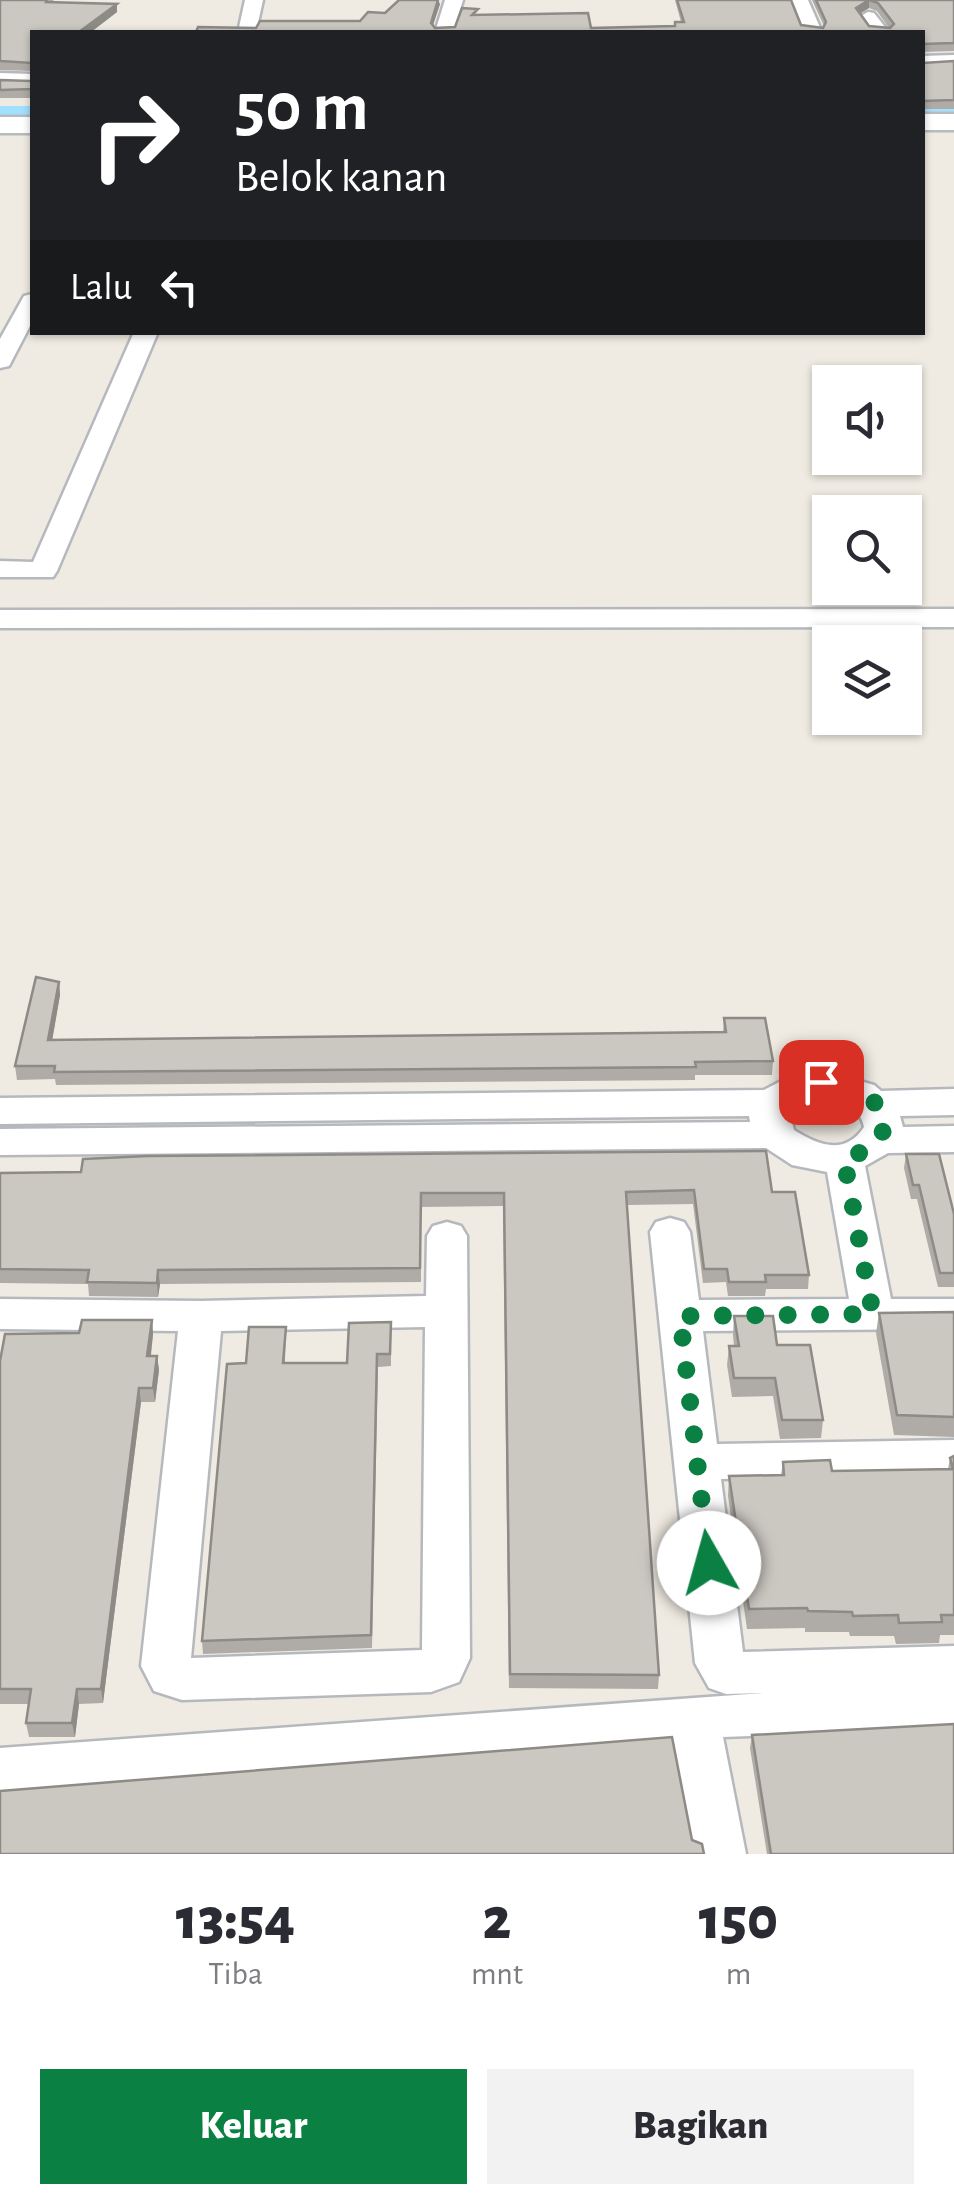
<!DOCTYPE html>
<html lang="id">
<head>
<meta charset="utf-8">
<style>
	:root { --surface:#fff; --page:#f2f2f3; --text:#2b2b33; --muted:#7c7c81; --accent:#0b8043 }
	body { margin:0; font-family:"Alegreya Sans",sans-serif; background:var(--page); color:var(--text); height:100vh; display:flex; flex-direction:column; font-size:38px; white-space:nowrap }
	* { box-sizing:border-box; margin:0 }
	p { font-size:32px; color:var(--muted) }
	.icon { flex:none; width:55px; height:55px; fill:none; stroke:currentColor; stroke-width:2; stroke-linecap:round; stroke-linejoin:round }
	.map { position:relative; height:1854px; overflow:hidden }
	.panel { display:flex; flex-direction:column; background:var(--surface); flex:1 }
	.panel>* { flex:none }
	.hud { position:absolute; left:30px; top:30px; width:895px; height:305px; border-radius:0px; box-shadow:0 2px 8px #0004; background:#202124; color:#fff; overflow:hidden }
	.buttons { position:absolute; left:812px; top:365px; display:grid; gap:20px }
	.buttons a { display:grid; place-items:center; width:110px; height:110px; border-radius:0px; background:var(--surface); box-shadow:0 2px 8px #0004; font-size:50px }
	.pin { position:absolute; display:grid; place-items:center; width:85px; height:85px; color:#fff; margin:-42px; border-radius:20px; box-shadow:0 5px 15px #0006 }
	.me { position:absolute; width:110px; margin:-55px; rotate:353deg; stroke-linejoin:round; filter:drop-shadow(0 0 8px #0008) }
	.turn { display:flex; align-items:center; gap:35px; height:210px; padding:0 40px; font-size:45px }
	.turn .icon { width:130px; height:130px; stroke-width:2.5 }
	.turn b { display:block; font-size:70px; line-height:85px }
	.then { display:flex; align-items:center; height:95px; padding:0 40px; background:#0003; gap:20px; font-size:38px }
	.eta { display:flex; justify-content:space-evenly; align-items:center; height:170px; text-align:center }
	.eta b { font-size:60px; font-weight:800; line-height:70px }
	.action { display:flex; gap:20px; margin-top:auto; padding:20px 40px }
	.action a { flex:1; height:115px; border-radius:0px; background:var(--accent); color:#fff; font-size:40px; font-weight:800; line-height:115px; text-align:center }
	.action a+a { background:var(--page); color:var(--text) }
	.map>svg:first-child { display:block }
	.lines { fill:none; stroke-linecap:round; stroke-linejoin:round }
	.river { fill:#a2e0ff; fill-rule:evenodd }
	.street-casing { stroke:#b5b9be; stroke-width:5 }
	.secondary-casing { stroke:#b6bbc0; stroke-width:5 }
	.street { fill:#fff; fill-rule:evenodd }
	.secondary { fill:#fff; fill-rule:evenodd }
	.wall { fill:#afaba6; fill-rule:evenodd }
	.shaded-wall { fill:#8e8b87 }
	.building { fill:#cbc7c1; stroke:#8e8b87; stroke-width:2.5; fill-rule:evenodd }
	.route { stroke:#0b8043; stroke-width:18; stroke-dasharray:0 32.4 }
</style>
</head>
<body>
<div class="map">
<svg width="954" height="1854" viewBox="0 0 954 1854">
	<rect width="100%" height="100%" fill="#efebe2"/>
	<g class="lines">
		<path class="river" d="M 922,104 L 954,104 L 954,124 L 922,124 Z
			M 0,106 L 32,106 L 32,126 L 0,126 Z"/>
		<defs>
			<path id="street" d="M 245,0 L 263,0 L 256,32 L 238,32 Z
				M 445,0 L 463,0 L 453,32 L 435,32 Z
				M 790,0 L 808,0 L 822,32 L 804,32 Z
				M 868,12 L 874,13 L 889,32 L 871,32 L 859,17 Z
				M 954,55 L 954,67 L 922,68 L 922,56 Z
				M 0,73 L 32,74 L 32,86 L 0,85 Z
				M 32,294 L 32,322 L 9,366 L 0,368 L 0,339 L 24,296 Z
				M 134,332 L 158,332 L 57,571 L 53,577 L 0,577 L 0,561 L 33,562 Z
				M 954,609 L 954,627 L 0,628 L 0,610 Z
				M 821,1070 L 874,1085 L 881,1091 L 954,1089 L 954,1115 L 900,1116 L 903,1127 L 954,1126 L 954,1152 L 888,1153 L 865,1166 L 891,1299 L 954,1299 L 954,1329 L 703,1331 L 717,1444 L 954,1440 L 954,1474 L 721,1479 L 743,1652 L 954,1646 L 954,1728 L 723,1737 L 746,1854 L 694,1854 L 673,1740 L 0,1792 L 0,1748 L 763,1693 L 726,1694 L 709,1688 L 695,1663 L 650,1232 L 656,1222 L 670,1218 L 684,1222 L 690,1232 L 699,1300 L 849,1299 L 827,1172 L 792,1165 L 766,1148 L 0,1155 L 0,1129 L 750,1122 L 749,1116 L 0,1124 L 0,1098 L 764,1090 L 785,1079 ZM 818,1095 C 838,1099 860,1105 864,1127 C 845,1156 818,1145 794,1130 L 789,1111 Z
				M 447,1222 L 461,1226 L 467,1236 L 470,1658 L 459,1682 L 431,1692 L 182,1700 L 154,1691 L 141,1666 L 178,1331 L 0,1329 L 0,1299 L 201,1301 L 426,1296 L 427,1236 L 433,1226 ZM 425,1327 L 422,1650 L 191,1658 L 221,1331 Z"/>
			<path id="secondary" d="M 922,114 L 954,114 L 954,130 L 922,130 Z
				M 0,117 L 32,117 L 32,133 L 0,133 Z"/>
		</defs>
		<use href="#street" class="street-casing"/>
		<use href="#secondary" class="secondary-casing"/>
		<use href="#street" class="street"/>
		<use href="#secondary" class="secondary"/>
	</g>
	<path class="wall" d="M 0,0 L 54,0 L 52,2 L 117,12 L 91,32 L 32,32 L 32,71 L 0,70 Z
		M 675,0 L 791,0 L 801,25 L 823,28 L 824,26 L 812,0 L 954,0 L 954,51 L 922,52 L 922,32 L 256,28 L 360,21 L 385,13 L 440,4 L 433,25 L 435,28 L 455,27 L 478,15 L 591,28 L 675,26 L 681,22 ZM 869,8 L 877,11 L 889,28 L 869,26 L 860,14 Z
		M 922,61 L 923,63 L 954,61 L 954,109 L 922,109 Z
		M 0,80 L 31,81 L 32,80 L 32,98 L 0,98 Z
		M 59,982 L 60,995 L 52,1040 L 723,1032 L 724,1018 L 773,1061 L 772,1075 L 695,1075 L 695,1080 L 56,1085 L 55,1079 L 17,1080 L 15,1066 Z
		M 906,1154 L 954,1214 L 954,1287 L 938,1287 L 917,1199 L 911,1199 L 904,1168 Z
		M 0,1173 L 772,1192 L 809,1275 L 808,1289 L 766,1289 L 765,1296 L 728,1296 L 726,1282 L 703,1283 L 693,1204 L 627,1205 L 659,1675 L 658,1689 L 509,1688 L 503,1206 L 421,1207 L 421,1282 L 160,1284 L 158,1297 L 89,1296 L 88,1284 L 0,1283 Z
		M 954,1312 L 954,1437 L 894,1435 L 876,1333 L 879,1313 Z
		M 734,1316 L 777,1345 L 823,1420 L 821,1438 L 780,1439 L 773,1396 L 732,1397 L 727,1365 L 729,1346 L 734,1346 L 733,1335 Z
		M 152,1320 L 153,1334 L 151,1356 L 157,1356 L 159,1370 L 155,1402 L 141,1402 L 103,1703 L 79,1704 L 75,1737 L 29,1737 L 26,1723 L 29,1704 L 0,1704 L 0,1361 Z
		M 286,1327 L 285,1363 L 347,1363 L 391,1335 L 391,1366 L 378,1367 L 372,1648 L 203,1654 L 202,1641 Z
		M 954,1456 L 954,1635 L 940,1635 L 939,1643 L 896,1644 L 894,1636 L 850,1636 L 849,1632 L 805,1632 L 805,1628 L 747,1629 L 728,1496 L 729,1476 L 781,1475 L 783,1462 L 832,1471 L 948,1469 L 950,1458 Z
		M 752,1735 L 954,1854 L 767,1854 L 750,1748 Z"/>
	<path class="shaded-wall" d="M 438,0 L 440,4 L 431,31 L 431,23 Z
		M 869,0 L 869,8 L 855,16 L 856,8 Z
		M 117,4 L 117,12 L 91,32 L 79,32 Z
		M 59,982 L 60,995 L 50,1053 L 48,1040 Z
		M 158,1270 L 160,1284 L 158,1297 L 157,1283 Z
		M 152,1320 L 153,1334 L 149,1370 L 147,1356 Z
		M 157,1356 L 159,1370 L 155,1402 L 153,1388 Z
		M 139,1388 L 141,1402 L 103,1703 L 101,1689 Z
		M 77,1689 L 79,1704 L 75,1737 L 72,1723 Z"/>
	<path class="building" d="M 0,0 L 47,0 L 46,2 L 117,4 L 79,32 L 32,32 L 32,63 L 0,61 Z
		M 399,0 L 438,0 L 431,23 L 435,28 L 455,27 L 462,8 L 478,9 L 472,15 L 588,13 L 591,28 L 675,26 L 675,22 L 684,22 L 677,0 L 791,0 L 801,25 L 823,28 L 826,22 L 816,0 L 954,0 L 954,43 L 922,44 L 922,32 L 196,32 L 198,27 L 256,28 L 260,21 L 360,21 L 368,12 L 385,13 ZM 869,0 L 878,3 L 894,24 L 890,28 L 869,26 L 856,8 Z
		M 922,61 L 923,63 L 954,61 L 954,100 L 922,101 Z
		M 0,80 L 31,81 L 32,80 L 32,89 L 0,90 Z
		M 36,977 L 59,982 L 48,1040 L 726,1032 L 724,1018 L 765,1018 L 773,1061 L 695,1062 L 696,1067 L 54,1072 L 55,1066 L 15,1066 Z
		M 766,1151 L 772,1192 L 795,1192 L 809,1275 L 765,1275 L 766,1282 L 729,1282 L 727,1269 L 704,1269 L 694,1190 L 626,1192 L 659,1675 L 510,1674 L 504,1193 L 421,1193 L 420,1268 L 158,1270 L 157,1283 L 87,1282 L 89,1270 L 0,1269 L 0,1173 L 81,1172 L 83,1159 L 148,1156 Z
		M 906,1154 L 939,1154 L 954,1214 L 954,1273 L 940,1273 L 919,1185 L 913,1185 Z
		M 954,1312 L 954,1417 L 897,1415 L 879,1313 Z
		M 734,1316 L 773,1316 L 777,1345 L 810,1345 L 823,1420 L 782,1420 L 775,1378 L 734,1378 L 729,1346 L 739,1346 Z
		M 82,1320 L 152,1320 L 147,1356 L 157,1356 L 153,1388 L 139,1388 L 101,1689 L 77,1689 L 72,1723 L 26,1723 L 31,1689 L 0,1689 L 0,1361 L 5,1334 L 79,1333 Z
		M 391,1322 L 390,1354 L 377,1354 L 371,1635 L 202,1641 L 227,1364 L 246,1363 L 249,1327 L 286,1327 L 283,1363 L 347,1363 L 349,1323 Z
		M 954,1456 L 954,1615 L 941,1615 L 942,1622 L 899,1623 L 898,1615 L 853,1616 L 852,1612 L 808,1611 L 807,1608 L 749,1609 L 729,1476 L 784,1475 L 783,1462 L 830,1460 L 832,1471 L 953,1469 L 950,1458 Z
		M 954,1724 L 954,1854 L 771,1854 L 752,1735 Z
		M 672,1737 L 692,1840 L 702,1844 L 704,1854 L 0,1854 L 0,1791 Z"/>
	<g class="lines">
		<path class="route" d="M 709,1563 L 680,1316 L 873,1314 L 844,1159 C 890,1145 902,1111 853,1089 C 844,1085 831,1084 821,1082"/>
	</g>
</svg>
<div class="buttons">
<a><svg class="icon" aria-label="sound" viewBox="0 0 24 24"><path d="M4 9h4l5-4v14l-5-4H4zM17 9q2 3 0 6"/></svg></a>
<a><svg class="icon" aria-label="search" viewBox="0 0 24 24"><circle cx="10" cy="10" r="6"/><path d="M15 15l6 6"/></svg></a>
<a><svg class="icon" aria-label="layers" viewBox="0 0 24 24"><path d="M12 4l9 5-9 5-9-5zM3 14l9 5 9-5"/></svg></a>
</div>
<div class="pin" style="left:821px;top:1082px;background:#d93025"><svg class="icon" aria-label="arrive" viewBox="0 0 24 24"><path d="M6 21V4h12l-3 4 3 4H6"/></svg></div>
<svg class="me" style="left:709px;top:1563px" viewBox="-20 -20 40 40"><circle r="19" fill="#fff"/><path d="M0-13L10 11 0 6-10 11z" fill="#0b8043"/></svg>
<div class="hud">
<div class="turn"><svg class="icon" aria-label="right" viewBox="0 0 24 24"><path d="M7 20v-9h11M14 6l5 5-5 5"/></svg><div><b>50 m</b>Belok kanan</div></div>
<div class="then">Lalu<svg class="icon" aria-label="left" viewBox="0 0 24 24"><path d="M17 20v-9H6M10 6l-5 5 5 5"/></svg></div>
</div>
</div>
<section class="panel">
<div class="eta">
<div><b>13:54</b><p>Tiba</p></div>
<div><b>2</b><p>mnt</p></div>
<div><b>150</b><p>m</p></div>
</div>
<div class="action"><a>Keluar</a><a>Bagikan</a></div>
</section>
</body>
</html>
